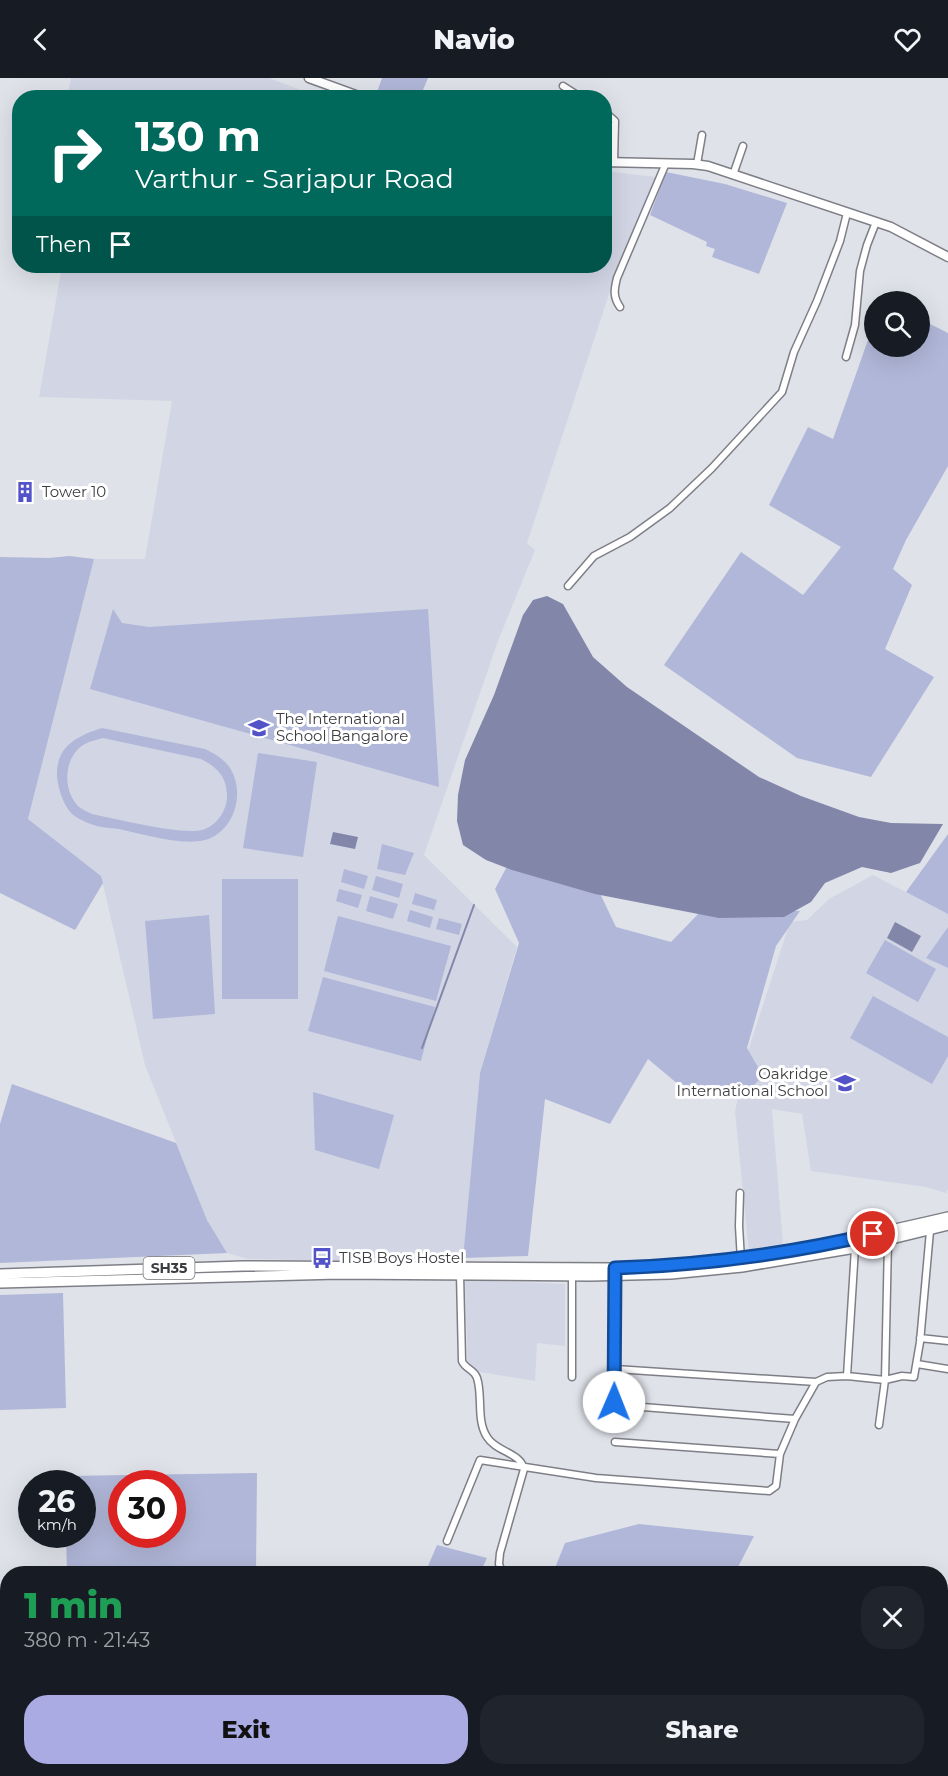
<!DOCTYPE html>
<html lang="en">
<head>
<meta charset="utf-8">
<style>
	:root { --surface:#171b24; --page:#20242c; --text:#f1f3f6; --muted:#9ea1a6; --accent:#a9abe2 }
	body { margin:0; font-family:Montserrat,sans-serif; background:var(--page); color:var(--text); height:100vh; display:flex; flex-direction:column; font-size:22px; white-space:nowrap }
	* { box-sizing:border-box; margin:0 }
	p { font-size:20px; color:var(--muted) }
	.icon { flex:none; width:33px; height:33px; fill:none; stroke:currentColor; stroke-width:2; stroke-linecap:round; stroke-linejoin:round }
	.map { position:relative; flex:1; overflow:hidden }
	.side { position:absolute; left:0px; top:1488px; width:948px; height:210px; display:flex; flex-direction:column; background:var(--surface); border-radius:24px 24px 0 0; box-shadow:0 6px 24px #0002 }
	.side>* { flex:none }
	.guide { position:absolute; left:12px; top:12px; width:600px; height:183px; border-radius:24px; box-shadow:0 6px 24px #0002; background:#00695c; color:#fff; overflow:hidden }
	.tools { position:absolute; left:864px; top:213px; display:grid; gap:12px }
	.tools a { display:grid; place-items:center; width:66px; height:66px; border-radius:50%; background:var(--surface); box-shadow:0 6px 24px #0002; font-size:30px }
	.speed { position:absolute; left:18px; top:1392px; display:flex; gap:12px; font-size:30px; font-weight:700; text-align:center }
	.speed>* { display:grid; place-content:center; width:78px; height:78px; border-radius:50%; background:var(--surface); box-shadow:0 6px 24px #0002; line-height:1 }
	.speed small { font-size:15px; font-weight:400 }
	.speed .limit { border:9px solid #d22; background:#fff; color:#111 }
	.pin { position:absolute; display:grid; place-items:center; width:51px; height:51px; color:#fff; margin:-26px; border:3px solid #fff; border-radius:50%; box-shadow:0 2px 6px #0007 }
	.me { position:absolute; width:66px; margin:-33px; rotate:1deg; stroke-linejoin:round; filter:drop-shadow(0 0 4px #0008) }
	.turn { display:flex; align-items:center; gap:21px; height:126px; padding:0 24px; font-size:27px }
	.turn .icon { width:78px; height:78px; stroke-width:2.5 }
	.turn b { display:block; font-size:42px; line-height:51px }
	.then { display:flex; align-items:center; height:57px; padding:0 24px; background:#0003; gap:12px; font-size:22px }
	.round { display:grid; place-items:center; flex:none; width:63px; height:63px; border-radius:24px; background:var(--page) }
	.overview { display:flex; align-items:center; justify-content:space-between; height:102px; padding:0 24px }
	h1 { font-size:36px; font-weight:800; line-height:45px; color:#1e9e55 }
	.cta { display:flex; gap:12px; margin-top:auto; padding:12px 24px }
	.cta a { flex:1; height:69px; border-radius:24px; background:var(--accent); color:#111; font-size:24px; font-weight:800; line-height:69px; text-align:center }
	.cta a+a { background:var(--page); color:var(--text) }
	header { display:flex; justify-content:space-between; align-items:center; height:78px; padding:0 24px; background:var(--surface); font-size:27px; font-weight:800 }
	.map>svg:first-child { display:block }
	.built { fill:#d2d5e4 }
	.green { fill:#b1b7d8; fill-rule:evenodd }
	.water { fill:#8287aa }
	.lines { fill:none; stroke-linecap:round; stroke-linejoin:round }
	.stream { stroke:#8287aa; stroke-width:2 }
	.street-casing { stroke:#7e7f86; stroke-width:9 }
	.secondary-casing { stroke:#7e7f86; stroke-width:11 }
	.primary-casing { stroke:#7e7f86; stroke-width:12 }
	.street { stroke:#fff; stroke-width:6 }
	.secondary { stroke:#fff; stroke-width:8 }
	.primary { stroke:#fff; stroke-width:9 }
	.route-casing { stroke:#114b97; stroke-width:15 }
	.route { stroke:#1a73e8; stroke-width:10 }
	.labels { text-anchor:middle; stroke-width:6; stroke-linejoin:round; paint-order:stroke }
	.shield { fill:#fff; stroke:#767779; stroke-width:1.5 }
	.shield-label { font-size:14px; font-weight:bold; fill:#3c3d40 }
	.poi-label { font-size:15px; fill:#3c3d40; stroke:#fff; text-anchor:start }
</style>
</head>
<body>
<header><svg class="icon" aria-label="back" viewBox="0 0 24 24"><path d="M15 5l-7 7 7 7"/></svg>Navio<svg class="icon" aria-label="heart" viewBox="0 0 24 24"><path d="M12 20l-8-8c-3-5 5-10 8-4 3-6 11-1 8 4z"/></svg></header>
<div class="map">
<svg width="948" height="1698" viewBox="0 0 948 1698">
	<rect width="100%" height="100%" fill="#e0e2ea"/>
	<path class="built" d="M 71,0 L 269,0 L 319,19 L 67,19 Z
		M 605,93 L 656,99 L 614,201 L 527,465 L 535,472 L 498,563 L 424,777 L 517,869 L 480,995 L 463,1180 L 354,1183 L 248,1181 L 227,1175 L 207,1142 L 145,987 L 101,798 L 28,741 L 94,481 L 145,481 L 172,323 L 39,319 L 62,188 L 604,188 Z
		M 873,797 L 948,836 L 948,849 L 926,880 L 948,890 L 948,1111 L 946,1115 L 926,1109 L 811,1093 L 802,1036 L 772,1031 L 783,1166 L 749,1175 L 735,1034 L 746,979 L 790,844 L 807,842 L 829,821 Z
		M 465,1202 L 565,1206 L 565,1268 L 537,1265 L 535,1303 L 468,1292 Z
		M 7,1579 L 8,1690 L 70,1691 L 71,1698 L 0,1698 L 0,1580 Z"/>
	<path class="green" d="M 382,0 L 428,0 L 420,19 L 383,19 L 376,17 Z
		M 666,94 L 725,106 L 787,125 L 759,196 L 712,179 L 715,171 L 706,168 L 707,164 L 650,137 Z
		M 920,241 L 948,255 L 948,388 L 906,462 L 893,491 L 912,507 L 885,571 L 934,599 L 871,699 L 797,680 L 664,587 L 741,474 L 803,517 L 841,469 L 769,427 L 808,349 L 833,361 L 874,245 L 874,268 L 920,268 Z
		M 69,478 L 94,481 L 28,741 L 101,798 L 103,805 L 75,852 L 0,815 L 0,479 L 49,480 Z
		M 113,531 L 122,545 L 149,549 L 428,531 L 439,709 L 90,611 Z
		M 102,650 L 205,671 C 215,676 224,681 230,690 C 246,715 234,754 205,762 C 181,768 143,756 119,751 C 109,750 97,749 88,745 C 83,743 76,739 72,736 C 63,727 58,710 57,698 C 56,668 77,658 102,650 ZM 103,660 L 201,681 C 217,689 226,698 227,716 C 228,731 217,748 202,752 C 181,757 116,741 92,736 C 88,734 83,732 79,729 C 62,713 63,678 85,666 C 90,663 97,662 103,660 Z
		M 258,675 L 317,684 L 303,779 L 243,770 Z
		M 948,756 L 948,836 L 906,814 Z
		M 382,766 L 414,775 L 405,797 L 377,791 Z
		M 512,779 L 586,786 L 616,849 L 671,864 L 702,832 L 800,833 L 776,868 L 747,970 L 763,998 L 742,1019 L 685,1012 L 648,981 L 610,1046 L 545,1021 L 528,1178 L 463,1180 L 480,995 L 519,865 L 495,811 Z
		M 344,791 L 368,798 L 364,811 L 341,804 Z
		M 376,798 L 403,806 L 399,820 L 372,812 Z
		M 222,801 L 298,801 L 298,921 L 222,921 Z
		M 339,811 L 362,817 L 358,830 L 336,823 Z
		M 415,815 L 437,822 L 434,832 L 412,826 Z
		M 370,818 L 398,826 L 393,841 L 366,833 Z
		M 410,832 L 433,839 L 430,850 L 407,843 Z
		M 209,837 L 215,936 L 153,941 L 145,843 Z
		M 338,838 L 451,868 L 436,923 L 324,893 Z
		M 439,840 L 462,846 L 459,857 L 436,851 Z
		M 948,849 L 948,890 L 926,880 Z
		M 885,862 L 936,891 L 918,924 L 866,895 Z
		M 323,899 L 435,929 L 421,983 L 308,953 Z
		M 873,918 L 948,959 L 948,978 L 932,1006 L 850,960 Z
		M 12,1006 L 176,1065 L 207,1142 L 227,1175 L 0,1185 L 0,1046 Z
		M 313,1014 L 394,1037 L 379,1091 L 315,1072 Z
		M 63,1215 L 66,1330 L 0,1332 L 0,1217 Z
		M 257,1395 L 256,1495 L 67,1495 L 66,1457 L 82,1456 L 82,1406 L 66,1405 L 66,1398 ZM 122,1406 L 172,1406 L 172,1456 L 122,1456 Z
		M 639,1446 L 754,1458 L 735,1495 L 553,1495 L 565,1465 Z
		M 437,1467 L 487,1480 L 480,1495 L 425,1495 Z
		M 260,1690 L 261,1698 L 71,1698 L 70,1691 Z
		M 763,1690 L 775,1698 L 540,1698 L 539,1691 Z"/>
	<path class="water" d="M 547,518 L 563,526 L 593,579 L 627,609 L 759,699 L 801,718 L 859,739 L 891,745 L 943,746 L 920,785 L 891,795 L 862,789 L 825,805 L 811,824 L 784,839 L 719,840 L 595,816 L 512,792 L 486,782 L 463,767 L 457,743 L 458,717 L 465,682 L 494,617 L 523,537 L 533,522 Z
		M 333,754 L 358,759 L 355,771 L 330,766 Z
		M 895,844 L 921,858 L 912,874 L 887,860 Z"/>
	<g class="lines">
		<path class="stream" d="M 422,970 L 474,827"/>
		<defs>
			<path id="street" d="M 563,8 L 582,20
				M 604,33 L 615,43 L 614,85
				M 697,86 L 702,57
				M 733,97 L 743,68
				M 620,229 C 613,219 614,212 617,200 L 666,85
				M 846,279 L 855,247 L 860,193 L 867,167 L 876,144
				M 568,508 L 594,478 L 630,459 L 670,430 L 712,390 L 782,314 L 794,274 L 817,223 L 840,163 L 847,135
				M 740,1115 L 739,1148 L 741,1182
				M 855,1170 L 847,1298 L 885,1302 L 902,1298 L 914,1299 L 920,1264 L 930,1153
				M 615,1195 L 615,1291
				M 460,1196 L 462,1283 C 465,1291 474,1291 477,1300 C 483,1318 476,1342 487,1359 C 496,1374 520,1374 524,1391 L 500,1475 L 499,1486 L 502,1494
				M 572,1198 L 572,1299
				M 920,1260 L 948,1263
				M 917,1286 L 948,1291
				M 795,1341 L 617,1327 L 614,1321 L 615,1291 L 816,1304
				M 879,1347 L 885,1302 L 888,1163
				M 615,1364 L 780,1376
				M 447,1463 L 480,1382 L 596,1400 L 769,1413 L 776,1408 L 780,1376 L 795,1341 L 816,1304 L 827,1299 L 847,1298
				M 817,1690 L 828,1698"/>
			<path id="secondary" d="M 309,0 L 364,20
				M 604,84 L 693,86 L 708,88 L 891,149 L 948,179"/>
			<path id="primary" d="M 0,1196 L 243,1188 L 615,1190 C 728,1187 837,1165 948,1139
				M 0,1205 L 338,1196 L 591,1198 L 671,1196 L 742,1189 L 855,1170 L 948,1147"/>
		</defs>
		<use href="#street" class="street-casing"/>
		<use href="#secondary" class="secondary-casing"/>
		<use href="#primary" class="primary-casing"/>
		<use href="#street" class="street"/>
		<use href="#secondary" class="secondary"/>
		<use href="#primary" class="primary"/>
	</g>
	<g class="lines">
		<defs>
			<path id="route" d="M 614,1324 L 615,1190 C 702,1187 788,1176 873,1156"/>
		</defs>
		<use href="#route" class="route-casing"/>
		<use href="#route" class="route"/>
	</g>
	<defs>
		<symbol id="building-bare" viewBox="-9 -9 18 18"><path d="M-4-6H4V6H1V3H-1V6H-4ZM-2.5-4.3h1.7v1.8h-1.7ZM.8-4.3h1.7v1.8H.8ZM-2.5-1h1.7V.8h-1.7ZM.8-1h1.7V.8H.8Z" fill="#5252c9" stroke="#fff" stroke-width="2.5" paint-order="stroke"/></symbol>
		<symbol id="school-bare" viewBox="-9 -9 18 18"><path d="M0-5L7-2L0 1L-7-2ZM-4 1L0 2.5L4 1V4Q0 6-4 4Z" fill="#5252c9" stroke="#fff" stroke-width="2.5" paint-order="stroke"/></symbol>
		<symbol id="bus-bare" viewBox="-9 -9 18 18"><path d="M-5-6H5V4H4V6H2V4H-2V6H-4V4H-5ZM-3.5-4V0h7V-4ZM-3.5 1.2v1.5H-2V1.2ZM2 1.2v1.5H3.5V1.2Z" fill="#5252c9" stroke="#fff" stroke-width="2.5" paint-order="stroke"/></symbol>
	</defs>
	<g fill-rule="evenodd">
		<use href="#building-bare" x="10" y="399" width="30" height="30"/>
		<use href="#school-bare" x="244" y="635" width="30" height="30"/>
		<use href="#school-bare" x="830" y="990" width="30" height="30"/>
		<use href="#bus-bare" x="307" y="1165" width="30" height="30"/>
	</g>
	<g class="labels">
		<rect class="shield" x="143.5" y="1179" width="51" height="22" rx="4.5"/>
		<g class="shield-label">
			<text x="169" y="1195">SH35</text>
		</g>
		<g class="poi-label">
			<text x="42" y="419">Tower 10</text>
			<text x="276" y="646">The International<tspan x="276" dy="17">School Bangalore</tspan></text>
			<text x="828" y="1001" text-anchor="end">Oakridge<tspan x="828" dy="17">International School</tspan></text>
			<text x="339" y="1185">TISB Boys Hostel</text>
		</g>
	</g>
</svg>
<div class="tools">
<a><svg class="icon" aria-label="search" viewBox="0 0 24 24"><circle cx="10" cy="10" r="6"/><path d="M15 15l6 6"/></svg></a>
</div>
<div class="speed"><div>26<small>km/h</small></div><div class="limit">30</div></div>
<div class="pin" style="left:873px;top:1156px;background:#d93025"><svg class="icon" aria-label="arrive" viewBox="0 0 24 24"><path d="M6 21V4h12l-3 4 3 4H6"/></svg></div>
<svg class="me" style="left:614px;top:1324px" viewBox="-20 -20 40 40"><circle r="19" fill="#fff"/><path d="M0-13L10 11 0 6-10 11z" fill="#1a73e8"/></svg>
<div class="guide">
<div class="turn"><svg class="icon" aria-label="right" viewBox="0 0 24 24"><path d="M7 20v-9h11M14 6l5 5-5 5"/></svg><div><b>130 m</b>Varthur - Sarjapur Road</div></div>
<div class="then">Then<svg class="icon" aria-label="arrive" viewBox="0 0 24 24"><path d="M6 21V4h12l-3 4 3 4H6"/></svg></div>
</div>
<section class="side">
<div class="overview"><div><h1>1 min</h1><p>380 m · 21:43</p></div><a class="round"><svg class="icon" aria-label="close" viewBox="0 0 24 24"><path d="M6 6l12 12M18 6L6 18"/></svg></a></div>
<div class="cta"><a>Exit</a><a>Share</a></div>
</section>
</div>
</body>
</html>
